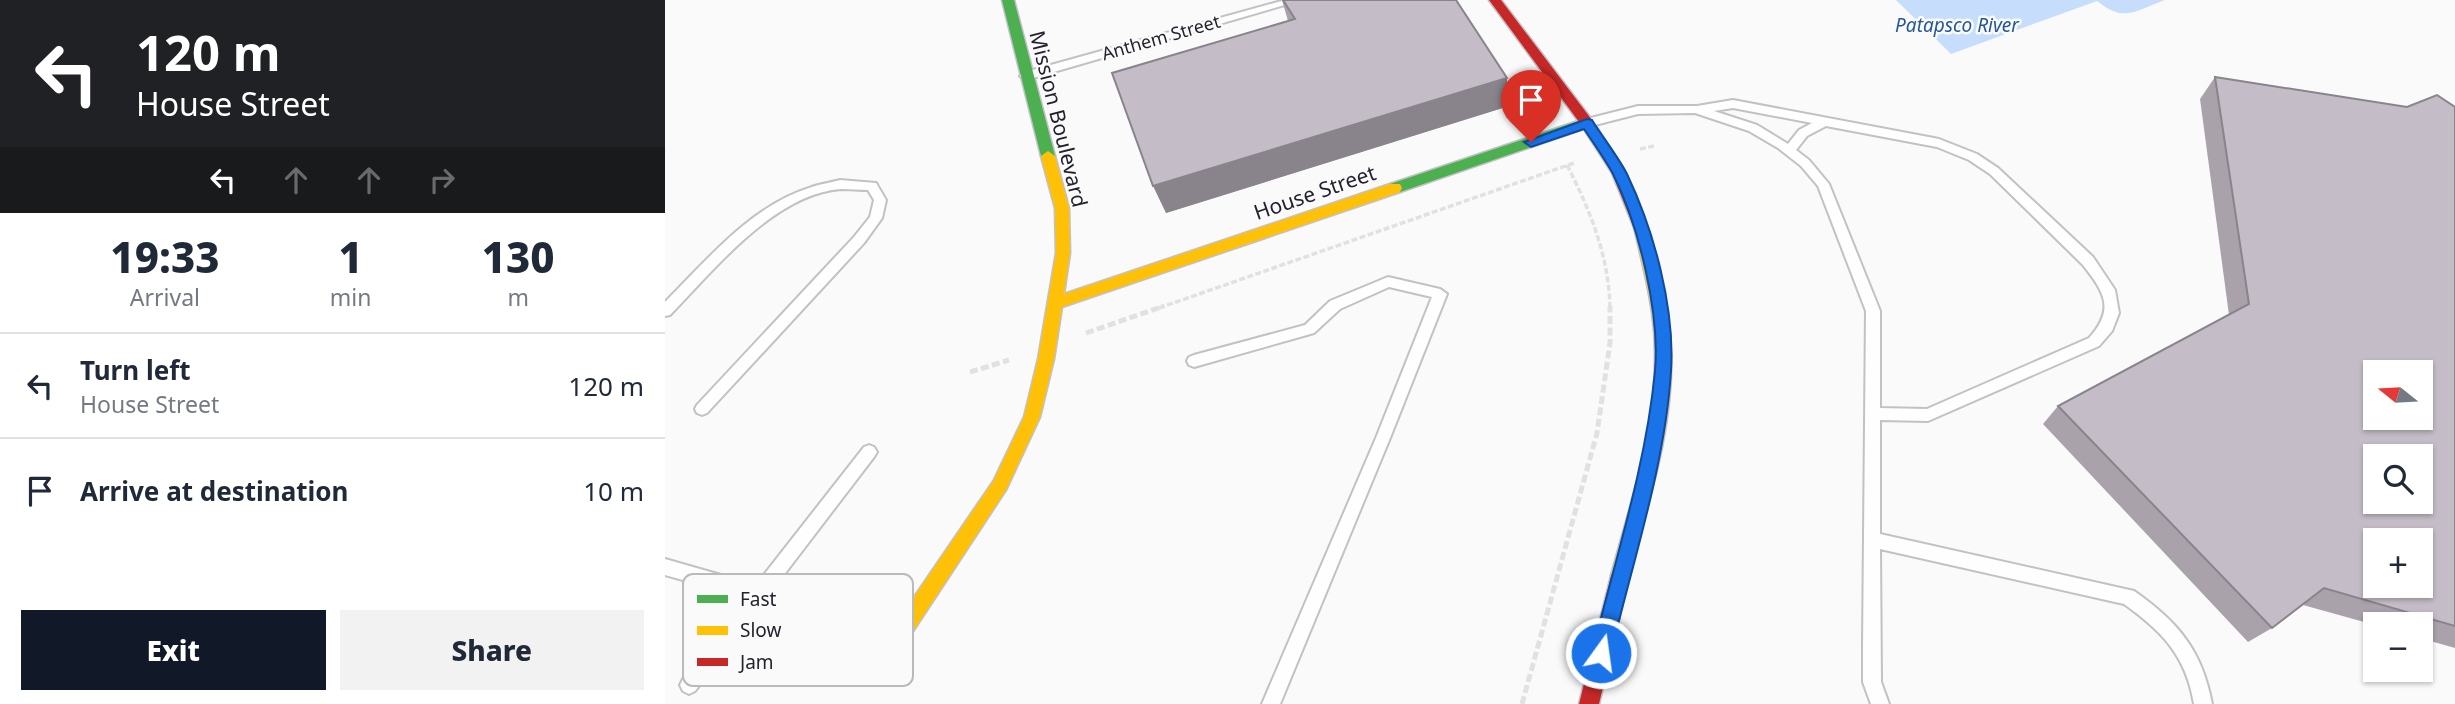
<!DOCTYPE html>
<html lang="en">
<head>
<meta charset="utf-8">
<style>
	:root { --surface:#fff; --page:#f2f2f3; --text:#1f2937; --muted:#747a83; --line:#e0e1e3; --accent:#111827 }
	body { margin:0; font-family:"Noto Sans",sans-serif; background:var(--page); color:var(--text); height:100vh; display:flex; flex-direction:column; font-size:26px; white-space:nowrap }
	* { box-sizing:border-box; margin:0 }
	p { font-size:23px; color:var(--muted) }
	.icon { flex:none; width:38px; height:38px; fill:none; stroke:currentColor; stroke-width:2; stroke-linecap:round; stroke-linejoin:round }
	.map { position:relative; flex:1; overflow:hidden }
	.drawer { display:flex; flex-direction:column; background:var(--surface); width:665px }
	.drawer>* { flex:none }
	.banner { background:#202124; color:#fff; overflow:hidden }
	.needle { width:46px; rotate:288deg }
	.fabs { position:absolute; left:1698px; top:360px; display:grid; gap:14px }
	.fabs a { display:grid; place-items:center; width:70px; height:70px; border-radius:0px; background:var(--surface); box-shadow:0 2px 5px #0004; font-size:35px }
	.pin { position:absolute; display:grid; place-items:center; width:60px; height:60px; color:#fff; margin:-72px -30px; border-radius:50% 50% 50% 0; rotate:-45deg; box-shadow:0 0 7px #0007 }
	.pin .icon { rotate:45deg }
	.me { position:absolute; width:77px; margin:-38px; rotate:14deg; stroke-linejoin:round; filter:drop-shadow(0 0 5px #0008) }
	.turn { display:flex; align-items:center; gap:24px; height:147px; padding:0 21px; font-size:32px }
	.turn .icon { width:91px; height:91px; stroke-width:2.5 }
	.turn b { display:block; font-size:49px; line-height:60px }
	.lanes { display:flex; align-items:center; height:66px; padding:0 21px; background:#0003; justify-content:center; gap:35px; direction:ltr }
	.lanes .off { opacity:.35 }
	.eta { display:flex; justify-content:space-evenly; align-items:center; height:119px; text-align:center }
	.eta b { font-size:42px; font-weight:800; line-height:49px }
	.primary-button { display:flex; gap:14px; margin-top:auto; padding:14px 21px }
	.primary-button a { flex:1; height:80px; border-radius:0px; background:var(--accent); color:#fff; font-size:28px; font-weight:800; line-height:80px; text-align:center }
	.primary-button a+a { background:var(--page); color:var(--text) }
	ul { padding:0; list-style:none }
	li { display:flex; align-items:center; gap:21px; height:105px; padding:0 21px; border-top:2px solid var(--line) }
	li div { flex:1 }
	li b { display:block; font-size:26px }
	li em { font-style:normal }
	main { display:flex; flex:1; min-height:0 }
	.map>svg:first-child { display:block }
	.water { fill:#c7ddfc }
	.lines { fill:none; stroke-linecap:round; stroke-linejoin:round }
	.lane-casing { stroke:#c2c1c6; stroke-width:4 }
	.fast-casing { stroke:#c2c1c6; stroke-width:3 }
	.slow-casing { stroke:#c2c1c6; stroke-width:3 }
	.jam-casing { stroke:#c2c1c6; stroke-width:3 }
	.path-far1 { stroke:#e1e1e1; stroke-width:3.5; stroke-dasharray:6 2.5; stroke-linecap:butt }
	.path { stroke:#e1e1e1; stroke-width:5; stroke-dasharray:8 3.5; stroke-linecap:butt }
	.lane { fill:#fefefe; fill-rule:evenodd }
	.fast { fill:#4caf50; fill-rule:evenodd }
	.slow { fill:#ffc107; fill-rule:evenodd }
	.jam { fill:#c62828; fill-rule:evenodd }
	.wall { fill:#a9a2ab }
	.shaded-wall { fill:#89848b }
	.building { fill:#c4bcc7; stroke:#89848b; stroke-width:2; fill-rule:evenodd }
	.route { fill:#1a73e8; stroke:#114b97; stroke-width:2 }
	.labels { text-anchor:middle; stroke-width:5; stroke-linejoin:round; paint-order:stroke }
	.far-street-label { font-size:18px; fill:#24212c; stroke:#fafafa }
	.far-water-label { font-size:19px; font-style:italic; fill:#255797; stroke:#fafafa }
	.street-label { font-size:21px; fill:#24212c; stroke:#fafafa }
	.key { fill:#fafafa; stroke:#bab9bc; stroke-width:2 }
	.key-label { font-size:19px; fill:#24212c }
</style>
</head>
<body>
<main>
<section class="drawer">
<div class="banner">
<div class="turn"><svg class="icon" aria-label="left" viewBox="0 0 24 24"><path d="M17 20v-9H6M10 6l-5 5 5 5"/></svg><div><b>120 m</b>House Street</div></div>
<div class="lanes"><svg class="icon" aria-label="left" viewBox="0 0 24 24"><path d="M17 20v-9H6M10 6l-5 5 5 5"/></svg><svg class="icon off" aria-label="ahead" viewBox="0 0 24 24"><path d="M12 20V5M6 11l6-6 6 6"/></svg><svg class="icon off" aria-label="ahead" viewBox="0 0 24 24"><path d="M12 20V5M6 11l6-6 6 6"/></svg><svg class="icon off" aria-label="right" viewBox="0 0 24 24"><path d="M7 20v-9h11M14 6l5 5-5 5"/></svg></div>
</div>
<div class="eta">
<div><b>19:33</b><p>Arrival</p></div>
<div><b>1</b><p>min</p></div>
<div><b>130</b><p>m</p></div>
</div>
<ul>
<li><svg class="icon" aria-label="left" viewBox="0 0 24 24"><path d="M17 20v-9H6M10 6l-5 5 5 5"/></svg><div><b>Turn left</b><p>House Street</p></div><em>120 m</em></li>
<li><svg class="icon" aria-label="arrive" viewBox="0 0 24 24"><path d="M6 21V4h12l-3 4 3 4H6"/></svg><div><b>Arrive at destination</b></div><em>10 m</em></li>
</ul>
<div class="primary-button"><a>Exit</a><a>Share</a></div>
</section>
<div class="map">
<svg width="1790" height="704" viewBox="0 0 1790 704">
	<rect width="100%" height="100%" fill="#fafafa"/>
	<path class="water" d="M 1231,0 L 1500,0 C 1470,11 1459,23 1432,1 L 1286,54 Z"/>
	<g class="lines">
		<defs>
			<path id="lane" d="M 620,0 L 637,0 L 361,80 L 355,76 L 357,73 Z
				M 1068,100 L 1274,139 L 1312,154 L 1333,168 L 1428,257 L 1450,290 L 1454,313 L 1447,331 L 1434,346 L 1263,421 L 1215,420 L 1215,534 L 1469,591 C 1513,622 1537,650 1547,704 L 1529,704 C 1521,656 1498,632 1459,604 L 1215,549 L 1216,682 L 1224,704 L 1206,704 L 1198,682 L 1198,647 L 1201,311 L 1153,186 L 1136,166 L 1113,148 L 1084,131 L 1030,113 L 973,114 L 922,127 L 916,123 L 918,120 L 973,106 L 1032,106 ZM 1068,108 L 1147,123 L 1134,130 L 1123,144 L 1092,125 L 1049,111 ZM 1161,126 L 1272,147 L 1304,160 L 1325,174 L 1418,265 C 1440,293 1450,309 1424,338 L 1262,409 L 1215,408 L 1215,311 L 1164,184 L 1144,160 L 1131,150 L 1142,136 Z
				M 175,180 L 211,183 L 221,200 L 217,218 L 199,243 L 42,413 L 37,415 L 32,413 L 30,409 L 32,405 L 189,237 L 205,217 L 209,200 L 203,190 C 194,190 185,189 176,189 C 109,194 49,270 5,315 L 0,316 L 0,302 C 42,260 85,207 144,188 C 154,184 165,183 175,180 Z
				M 723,277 L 775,289 L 782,294 L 725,438 L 615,704 L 597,704 L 711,438 L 767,297 L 724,287 L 675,309 L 649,333 L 529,367 L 524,365 L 522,361 L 524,357 L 529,355 L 640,325 L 665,301 Z
				M 204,445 L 209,447 L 212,452 L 209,457 L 30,691 L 24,694 L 18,691 L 15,685 L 18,679 L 81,598 L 0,575 L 0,559 L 91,585 L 199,447 Z"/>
			<path id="fast" d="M 337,0 L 349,0 L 390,156 L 388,159 L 378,159 L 376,156 Z
				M 922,118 L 929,123 L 927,126 L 735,192 L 725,192 L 723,188 L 725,184 Z"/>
			<path id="slow" d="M 383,151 L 390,156 L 404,208 L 405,253 L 399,294 L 725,184 L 735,184 L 737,188 L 735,192 L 397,307 L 389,359 L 375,417 L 341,490 L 222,671 L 215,674 L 208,671 L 205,664 L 208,657 L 329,480 L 359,417 L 373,359 L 391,253 L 390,208 L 376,156 Z
				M 977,226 L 984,231 C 993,271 1005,311 1006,351 C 1009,427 983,503 964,576 L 961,582 L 955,585 L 949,582 L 946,576 C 965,504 992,428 990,352 C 990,311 979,271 970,231 Z"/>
			<path id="jam" d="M 824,0 L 836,0 L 927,120 L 959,169 L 984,231 L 982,235 L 972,235 L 947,173 L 917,126 Z
				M 955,567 L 961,570 L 964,576 L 934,704 L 914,704 L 946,576 L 949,570 Z"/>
		</defs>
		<use href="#lane" class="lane-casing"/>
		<use href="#fast" class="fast-casing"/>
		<use href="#slow" class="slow-casing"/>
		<use href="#jam" class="jam-casing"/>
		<path class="path-far1" d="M 975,149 L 989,146
			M 902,165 C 925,210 944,256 945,308
			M 494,308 L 909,163"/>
		<path class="path" d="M 421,333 L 499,306
			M 305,372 L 344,360
			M 857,704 L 932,433 L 945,343 L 945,306"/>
		<use href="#lane" class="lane"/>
		<use href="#fast" class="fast"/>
		<use href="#slow" class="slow"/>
		<use href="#jam" class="jam"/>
	</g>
	<path class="wall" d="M 617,0 L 791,0 L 844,106 L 501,213 L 623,21 Z
		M 1550,77 L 1742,107 L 1790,107 L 1790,648 L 1755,638 L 1755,625 L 1710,625 L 1638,605 L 1607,628 L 1583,642 L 1378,424 L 1393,406 L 1564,315 L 1535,99 Z"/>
	<path class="shaded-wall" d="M 842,78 L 844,106 L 501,213 L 488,186 Z"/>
	<path class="building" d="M 618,0 L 791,0 L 842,78 L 488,186 L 447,73 L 630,19 Z
		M 1550,77 L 1742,107 L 1772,95 L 1790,107 L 1790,626 L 1659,588 L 1607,628 L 1393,406 L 1584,304 ZM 1710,373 L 1755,373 L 1755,418 L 1710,418 ZM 1710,457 L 1755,457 L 1755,502 L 1710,502 ZM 1710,541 L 1755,541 L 1755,586 L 1710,586 Z"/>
	<path class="route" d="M 922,119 L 927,120 C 938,138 952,155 962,174 C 989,231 1010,307 1006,371 C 1000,466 968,560 946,653 L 943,659 L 936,662 L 930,659 L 927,653 C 950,560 981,466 990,371 C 995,313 974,226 948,174 C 940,159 929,144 919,129 L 866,147 L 859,142 Z"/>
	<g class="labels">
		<g class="far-street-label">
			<text transform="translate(496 38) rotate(-16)" y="6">Anthem Street</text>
		</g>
		<g class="far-water-label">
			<text x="1292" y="32">Patapsco River</text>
		</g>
		<g class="street-label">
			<text transform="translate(393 119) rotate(76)" y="7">Mission Boulevard</text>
			<text transform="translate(650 193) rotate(-19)" y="7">House Street</text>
		</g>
	</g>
	<rect x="18" y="574" width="230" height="112" rx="10" class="key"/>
	<rect x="32" y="595" width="31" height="8" fill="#4caf50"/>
	<rect x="32" y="626" width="31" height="9" fill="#ffc107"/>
	<rect x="32" y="658" width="31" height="8" fill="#c62828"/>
	<g class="key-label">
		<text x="75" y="606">Fast</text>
		<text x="75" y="637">Slow</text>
		<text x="75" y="669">Jam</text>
	</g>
</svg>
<div class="fabs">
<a><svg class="needle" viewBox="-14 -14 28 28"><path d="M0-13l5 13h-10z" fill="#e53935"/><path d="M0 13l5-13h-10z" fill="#747a83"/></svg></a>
<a><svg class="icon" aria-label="search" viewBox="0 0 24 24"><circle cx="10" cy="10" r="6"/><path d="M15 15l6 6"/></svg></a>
<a>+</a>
<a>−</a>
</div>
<div class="pin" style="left:866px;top:142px;background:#d93025"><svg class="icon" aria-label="arrive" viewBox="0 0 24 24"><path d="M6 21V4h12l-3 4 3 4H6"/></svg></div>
<svg class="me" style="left:936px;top:653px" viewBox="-20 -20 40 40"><circle r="17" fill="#1a73e8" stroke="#fff" stroke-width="3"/><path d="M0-11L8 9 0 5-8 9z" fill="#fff"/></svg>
</div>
</main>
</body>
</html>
